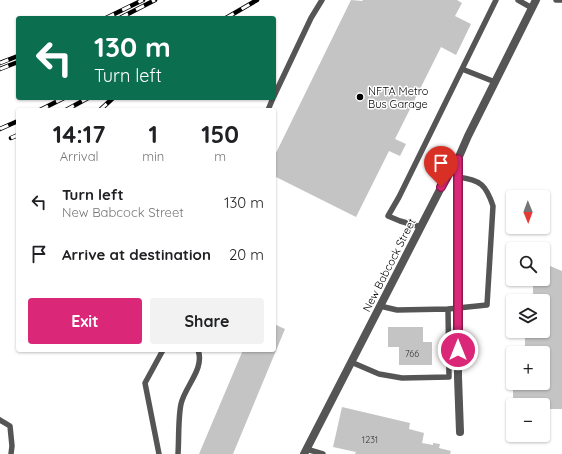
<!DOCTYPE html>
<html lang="en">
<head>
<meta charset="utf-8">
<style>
	:root { --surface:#fff; --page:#f2f2f2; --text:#202124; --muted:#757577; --accent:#db2777 }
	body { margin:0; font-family:Quicksand,sans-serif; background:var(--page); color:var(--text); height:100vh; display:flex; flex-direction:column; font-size:15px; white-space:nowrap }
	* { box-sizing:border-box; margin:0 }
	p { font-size:13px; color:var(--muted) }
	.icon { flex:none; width:22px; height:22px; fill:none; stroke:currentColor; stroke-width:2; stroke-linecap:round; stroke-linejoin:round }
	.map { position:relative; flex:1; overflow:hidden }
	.details { position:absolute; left:16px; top:108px; width:260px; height:244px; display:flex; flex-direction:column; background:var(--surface); border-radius:4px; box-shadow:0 1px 3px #0004 }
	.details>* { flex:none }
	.hud { position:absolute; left:16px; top:16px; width:260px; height:84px; border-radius:4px; box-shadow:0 1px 3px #0004; background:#0b6e4f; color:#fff; overflow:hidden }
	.needle { width:26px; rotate:179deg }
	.controls { position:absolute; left:506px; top:190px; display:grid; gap:8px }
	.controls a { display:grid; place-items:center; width:44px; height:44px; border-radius:4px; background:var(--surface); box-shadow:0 1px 3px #0004; font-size:20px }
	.pin { position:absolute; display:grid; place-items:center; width:34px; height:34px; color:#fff; margin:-41px -17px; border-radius:50% 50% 50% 0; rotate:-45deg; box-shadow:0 0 4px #0007 }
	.pin .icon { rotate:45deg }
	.me { position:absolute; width:44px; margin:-22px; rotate:0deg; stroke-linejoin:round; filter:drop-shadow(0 0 3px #0008) }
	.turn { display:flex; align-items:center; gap:14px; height:84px; padding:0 12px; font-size:18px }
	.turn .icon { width:52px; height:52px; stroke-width:2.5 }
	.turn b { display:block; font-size:28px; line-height:34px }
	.eta { display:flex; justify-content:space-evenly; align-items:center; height:68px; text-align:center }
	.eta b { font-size:24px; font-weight:800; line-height:28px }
	.button { display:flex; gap:8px; margin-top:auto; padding:8px 12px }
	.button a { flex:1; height:46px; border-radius:4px; background:var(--accent); color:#fff; font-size:16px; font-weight:800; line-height:46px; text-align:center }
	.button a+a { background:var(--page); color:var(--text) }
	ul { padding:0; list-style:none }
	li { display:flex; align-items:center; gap:12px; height:52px; padding:0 12px }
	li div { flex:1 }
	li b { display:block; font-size:15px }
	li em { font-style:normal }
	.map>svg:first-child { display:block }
	.building { fill:#c4c4c4 }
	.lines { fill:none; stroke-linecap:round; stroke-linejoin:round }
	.service { stroke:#555; stroke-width:5.5 }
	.minor { stroke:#555; stroke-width:8 }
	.rail-casing { stroke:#000; stroke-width:4.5 }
	.rail { stroke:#fff; stroke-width:3; stroke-dasharray:9; stroke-linecap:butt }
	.route-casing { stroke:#8e194d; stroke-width:10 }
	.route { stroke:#db2777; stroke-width:7 }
	.poi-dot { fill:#000; stroke:#fff; stroke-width:1.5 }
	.labels { text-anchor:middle; stroke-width:3; stroke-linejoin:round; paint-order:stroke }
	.number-label { font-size:9px; fill:#313131 }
	.poi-label { font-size:11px; fill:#000; stroke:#fff; text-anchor:start }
	.street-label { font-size:11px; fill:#000; stroke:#fff }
</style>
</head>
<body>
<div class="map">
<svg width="562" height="454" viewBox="0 0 562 454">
	<rect width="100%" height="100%" fill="#fff"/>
	<path class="building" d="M 351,0 L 362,1 L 363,0 L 457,0 L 462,3 L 455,16 L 471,24 L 456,55 L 441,47 L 395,139 L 406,144 L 400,156 L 389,151 L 356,217 L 274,176 L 274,157 Z
		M 543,263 L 562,271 L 562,409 L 543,409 L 543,405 L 513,405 L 513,383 L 543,383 L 543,353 L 525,353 L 525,331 L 543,331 L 543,301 L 524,301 L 524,298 L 533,298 L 533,279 L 543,279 Z
		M 274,324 L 285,329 L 233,454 L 199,454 L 243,350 L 274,350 Z
		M 388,327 L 423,327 L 423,342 L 432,342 L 432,365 L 399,365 L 399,347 L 388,347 Z
		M 342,407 L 410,423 L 409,429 L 424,433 L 422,443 L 433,445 L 433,443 L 440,444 L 439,448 L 451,451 L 450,454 L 355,454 L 356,452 L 333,447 Z"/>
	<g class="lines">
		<path class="service" d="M 518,0 L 532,8
			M 556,0 L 562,0
			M 495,82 L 462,69 L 496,0
			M 274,96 L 311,18 L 322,0
			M 268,110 L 273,98
			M 421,227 L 400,221 L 388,216 L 399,197 L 462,69
			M 448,309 L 487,305 L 493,206 C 486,185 481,180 458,177
			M 351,362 L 379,374 L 402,378 L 449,377 L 448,309 L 397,310 L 380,306
			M 0,420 L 10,426 L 12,446 L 11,454
			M 306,449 L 323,454
			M 159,454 L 145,383 L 163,350
			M 178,454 C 179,440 178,418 181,404 C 185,386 205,369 198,350"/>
		<path class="minor" d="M 458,159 L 458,377 L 460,432
			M 304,454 L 448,174 L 458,159 L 468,136 L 536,0"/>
		<defs>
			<path id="rail" d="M 106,18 L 143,0
				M 120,18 L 155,0
				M 226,18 L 257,0
				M 0,63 L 18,56
				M 0,69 L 18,62
				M 40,110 L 64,98
				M 66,110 L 88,98
				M 100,110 L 113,98
				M 0,129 L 18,121
				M 11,138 L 18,135"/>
		</defs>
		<use href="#rail" class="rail-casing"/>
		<use href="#rail" class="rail"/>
	</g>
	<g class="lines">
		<defs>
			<path id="route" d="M 441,187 L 448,174 L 458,159 L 458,350"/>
		</defs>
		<use href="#route" class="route-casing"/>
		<use href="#route" class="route"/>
	</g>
	<circle class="poi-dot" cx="360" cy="97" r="4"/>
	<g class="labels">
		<g class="number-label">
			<text x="412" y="357">766</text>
			<text x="370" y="443">1231</text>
		</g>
		<g class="poi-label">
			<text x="368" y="95">NFTA Metro<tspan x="368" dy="13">Bus Garage</tspan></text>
		</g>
		<g class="street-label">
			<text transform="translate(389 265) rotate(-63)" y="4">New Babcock Street</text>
		</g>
	</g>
</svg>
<div class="controls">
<a><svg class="needle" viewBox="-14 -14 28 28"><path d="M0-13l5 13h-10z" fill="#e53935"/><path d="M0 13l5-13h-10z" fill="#757577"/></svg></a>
<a><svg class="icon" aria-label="search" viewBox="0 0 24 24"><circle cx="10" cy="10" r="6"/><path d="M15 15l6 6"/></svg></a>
<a><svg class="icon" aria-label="layers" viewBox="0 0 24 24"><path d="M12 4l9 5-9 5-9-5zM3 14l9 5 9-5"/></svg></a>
<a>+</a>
<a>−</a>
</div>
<div class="pin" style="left:441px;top:187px;background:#d93025"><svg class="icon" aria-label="arrive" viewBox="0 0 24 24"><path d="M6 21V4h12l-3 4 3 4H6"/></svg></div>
<svg class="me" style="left:458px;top:350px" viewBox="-20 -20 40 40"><circle r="17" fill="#db2777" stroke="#fff" stroke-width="3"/><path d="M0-11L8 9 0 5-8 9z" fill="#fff"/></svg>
<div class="hud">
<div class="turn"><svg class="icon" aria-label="left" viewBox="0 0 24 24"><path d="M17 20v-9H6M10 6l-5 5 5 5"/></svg><div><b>130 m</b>Turn left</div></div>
</div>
<section class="details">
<div class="eta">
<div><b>14:17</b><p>Arrival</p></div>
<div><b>1</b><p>min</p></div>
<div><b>150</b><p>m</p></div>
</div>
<ul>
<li><svg class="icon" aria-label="left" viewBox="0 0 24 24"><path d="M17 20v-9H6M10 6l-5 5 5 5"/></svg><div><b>Turn left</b><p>New Babcock Street</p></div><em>130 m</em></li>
<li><svg class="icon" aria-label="arrive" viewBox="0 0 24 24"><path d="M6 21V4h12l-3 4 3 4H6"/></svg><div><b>Arrive at destination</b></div><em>20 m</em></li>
</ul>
<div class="button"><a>Exit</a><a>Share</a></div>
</section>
</div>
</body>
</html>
